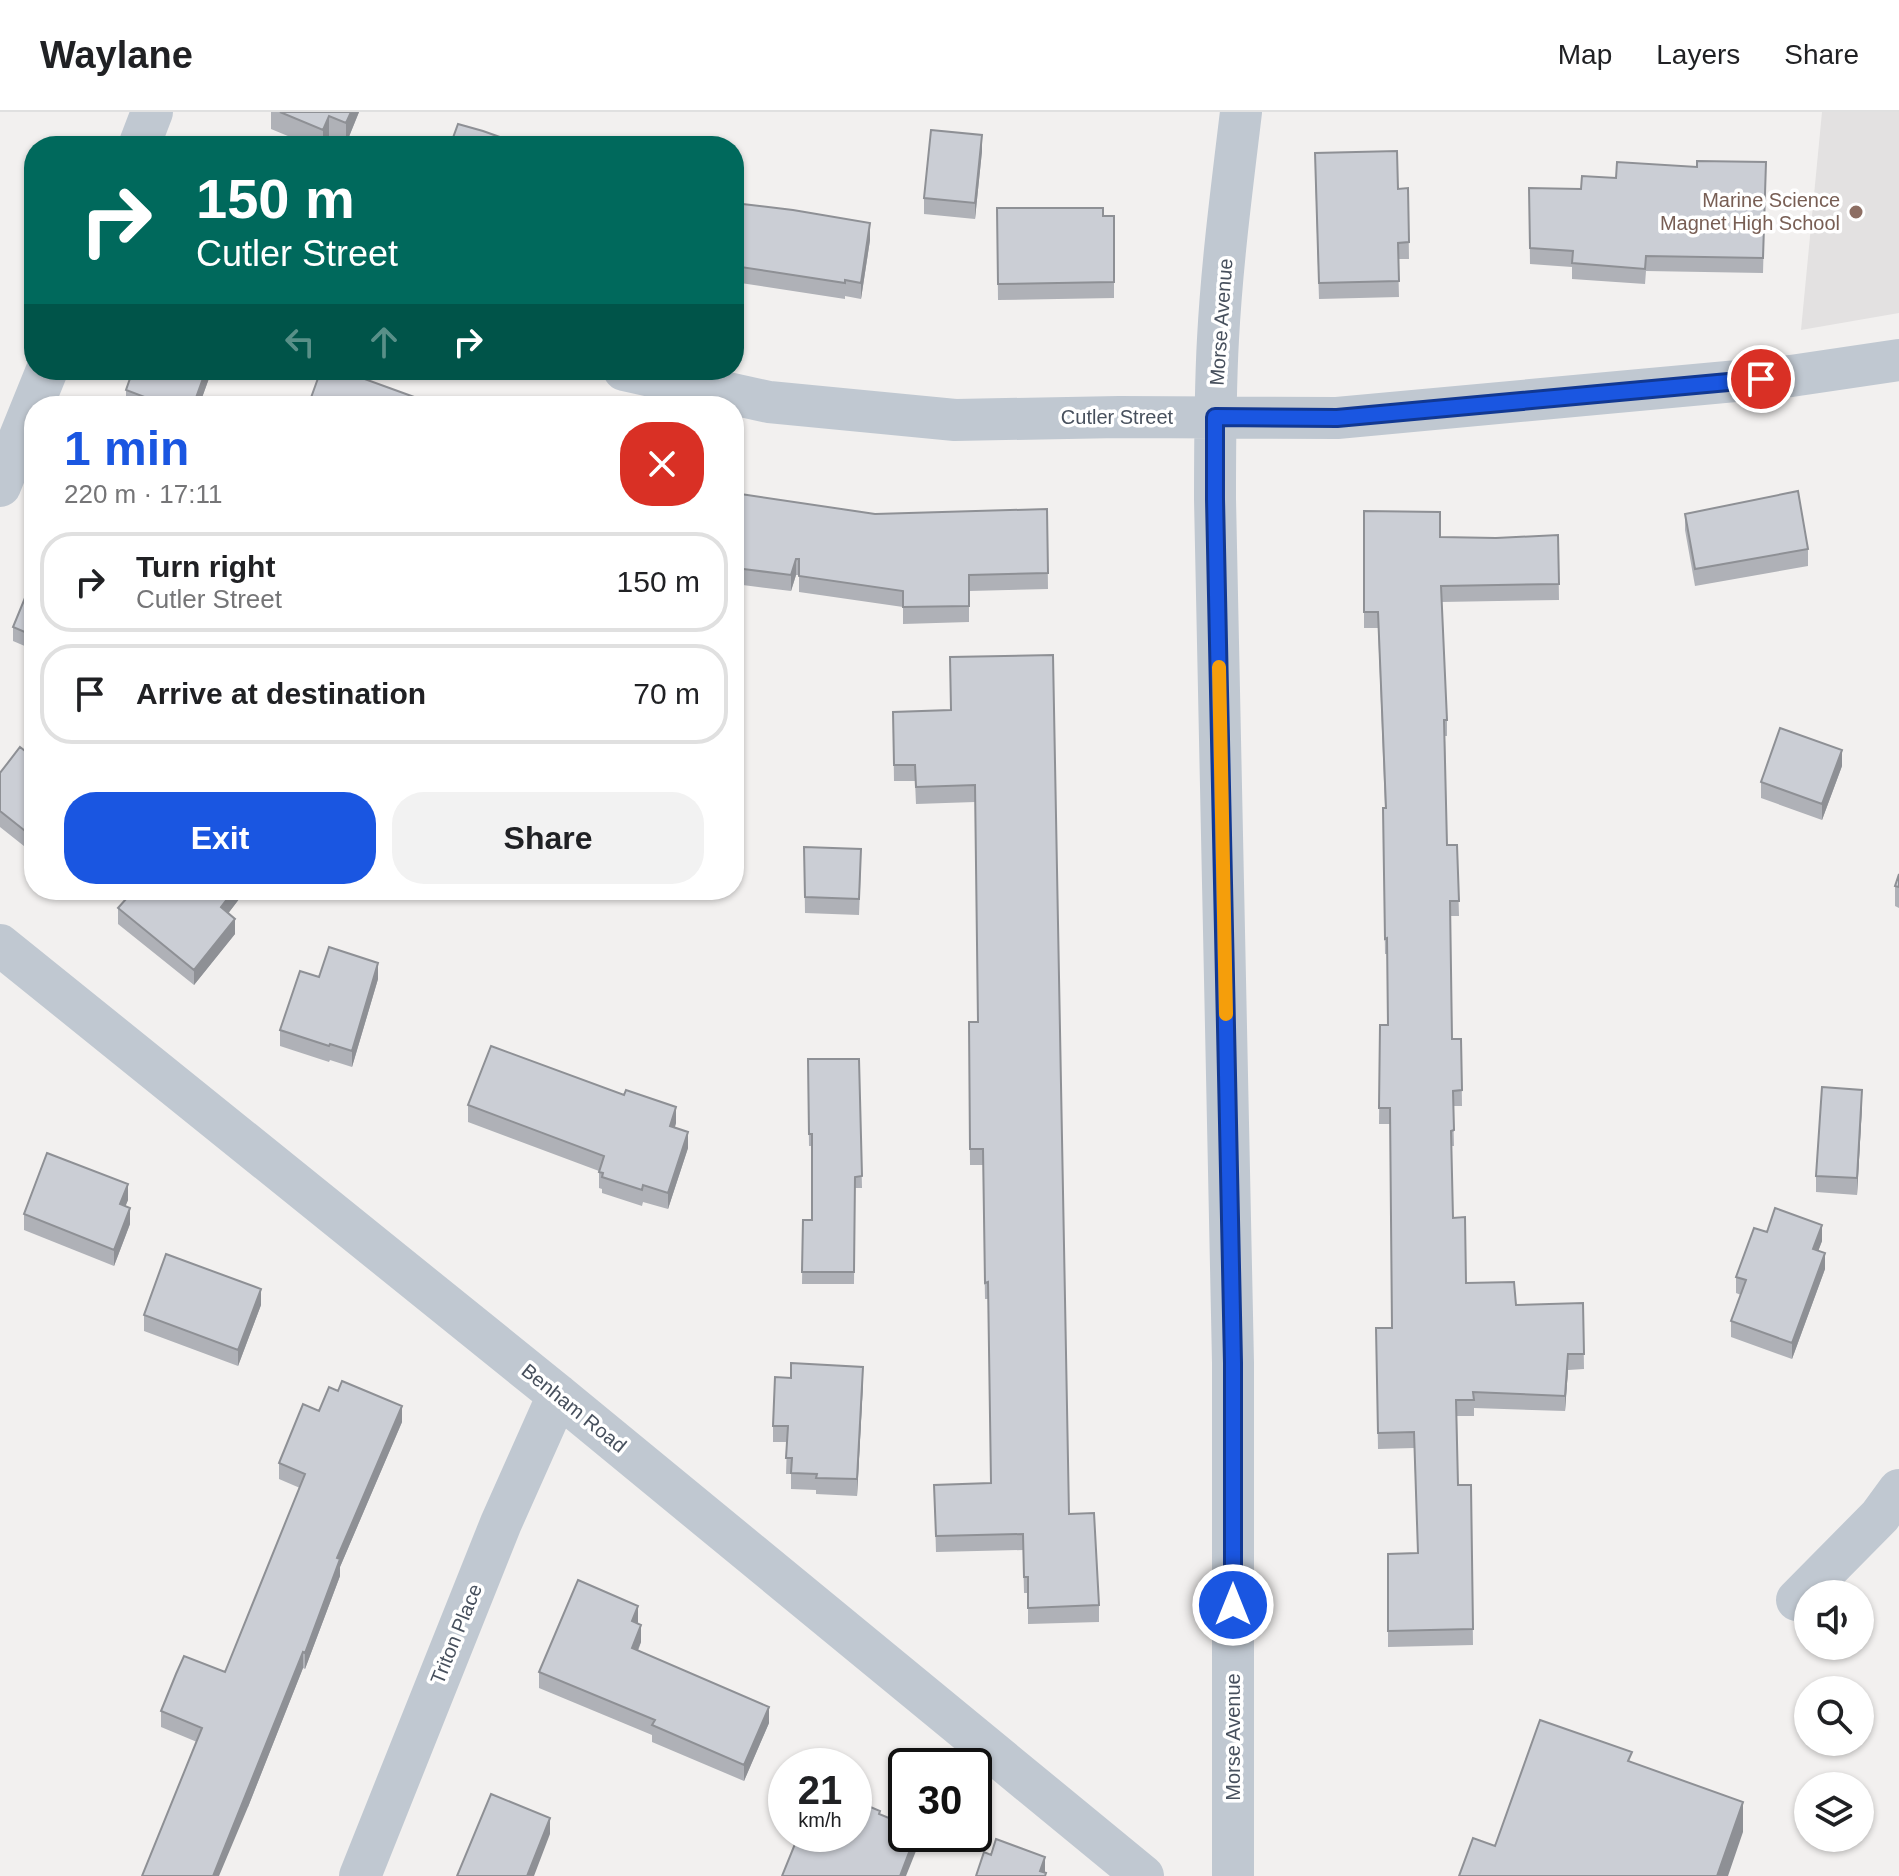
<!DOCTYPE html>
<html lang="en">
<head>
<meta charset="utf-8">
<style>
	:root { --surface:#fff; --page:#f2f2f2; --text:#202124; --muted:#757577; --line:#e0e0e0; --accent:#1a56e1 }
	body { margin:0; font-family:Arial,sans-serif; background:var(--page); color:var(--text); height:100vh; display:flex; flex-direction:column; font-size:30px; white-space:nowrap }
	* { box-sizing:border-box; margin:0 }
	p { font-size:26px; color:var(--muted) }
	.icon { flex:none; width:44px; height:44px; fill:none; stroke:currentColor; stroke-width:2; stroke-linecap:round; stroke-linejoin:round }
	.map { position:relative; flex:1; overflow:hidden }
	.side { position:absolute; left:24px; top:284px; width:720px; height:504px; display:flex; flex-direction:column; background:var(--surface); border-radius:32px; box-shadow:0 2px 6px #0004 }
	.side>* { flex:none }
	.top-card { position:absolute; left:24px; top:24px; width:720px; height:244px; border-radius:32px; box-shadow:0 2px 6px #0004; background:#00695c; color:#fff; overflow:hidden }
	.buttons { position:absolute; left:1794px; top:1468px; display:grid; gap:16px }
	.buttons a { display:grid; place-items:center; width:80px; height:80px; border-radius:50%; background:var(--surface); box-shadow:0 2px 6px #0004; font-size:40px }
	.speed { position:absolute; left:768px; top:1636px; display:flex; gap:16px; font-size:40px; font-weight:700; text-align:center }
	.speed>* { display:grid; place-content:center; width:104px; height:104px; border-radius:50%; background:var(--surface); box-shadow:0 2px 6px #0004; line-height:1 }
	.speed small { font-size:20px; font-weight:400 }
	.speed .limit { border:4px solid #111; border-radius:12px; background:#fff; color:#111 }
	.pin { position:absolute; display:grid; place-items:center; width:68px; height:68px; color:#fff; margin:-34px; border:4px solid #fff; border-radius:50%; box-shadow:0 2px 8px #0007 }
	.me { position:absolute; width:88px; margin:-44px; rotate:0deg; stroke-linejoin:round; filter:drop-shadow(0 0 6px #0008) }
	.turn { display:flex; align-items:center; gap:28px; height:168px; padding:0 40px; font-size:36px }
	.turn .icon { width:104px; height:104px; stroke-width:2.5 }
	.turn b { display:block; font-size:56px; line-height:68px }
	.lanes { display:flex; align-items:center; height:76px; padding:0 40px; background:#0003; justify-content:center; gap:40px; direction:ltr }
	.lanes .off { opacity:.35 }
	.round { display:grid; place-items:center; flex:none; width:84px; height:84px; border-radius:32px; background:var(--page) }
	.summary { display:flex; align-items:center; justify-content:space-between; height:136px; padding:0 40px }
	h1 { font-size:48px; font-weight:600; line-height:60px; color:var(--accent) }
	.action { display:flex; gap:16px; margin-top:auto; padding:16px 40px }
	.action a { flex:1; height:92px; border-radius:32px; background:var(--accent); color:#fff; font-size:32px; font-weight:600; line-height:92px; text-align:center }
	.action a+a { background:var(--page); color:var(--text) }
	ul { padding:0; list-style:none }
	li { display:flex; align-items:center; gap:24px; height:100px; margin:0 16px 12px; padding:0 24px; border:4px solid var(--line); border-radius:32px }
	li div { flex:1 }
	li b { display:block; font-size:30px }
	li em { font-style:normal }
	header { display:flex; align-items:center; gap:48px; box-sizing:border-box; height:112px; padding:0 40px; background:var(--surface); border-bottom:2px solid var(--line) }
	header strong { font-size:38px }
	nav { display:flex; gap:44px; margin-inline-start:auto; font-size:28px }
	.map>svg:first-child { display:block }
	.education { fill:#e3e1e1 }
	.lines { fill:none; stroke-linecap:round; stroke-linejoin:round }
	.minor { stroke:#c0c8d1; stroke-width:42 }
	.wall { fill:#afb1b7 }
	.shaded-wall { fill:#8e9095 }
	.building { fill:#cbced5; stroke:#8e9095; stroke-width:2 }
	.route-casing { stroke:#113892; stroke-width:20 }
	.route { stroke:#1a56e1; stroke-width:14 }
	.slow { stroke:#f59e0b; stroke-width:14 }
	.education-dot { fill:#8d6e63; stroke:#fff; stroke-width:3 }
	.labels { text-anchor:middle; stroke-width:7; stroke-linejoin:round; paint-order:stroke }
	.education-label { font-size:20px; fill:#785e54; stroke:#fff; text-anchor:end }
	.street-label { font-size:20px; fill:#47505d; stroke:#fff }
</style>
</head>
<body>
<header>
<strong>Waylane</strong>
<nav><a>Map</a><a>Layers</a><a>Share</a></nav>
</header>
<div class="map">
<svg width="1899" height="1764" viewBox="0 0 1899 1764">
	<rect width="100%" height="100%" fill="#f2f0ef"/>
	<path class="education" d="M 1822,0 L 1899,0 L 1899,201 L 1801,218 Z"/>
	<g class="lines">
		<path class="minor" d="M 139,34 L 152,0
			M 624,258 L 769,290 L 955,308 L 1119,305 L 1337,306 L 1791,264 L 1899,248
			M 0,374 L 47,258
			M 0,833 L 558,1283 L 1143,1764
			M 1797,1488 L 1880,1404 L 1899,1378
			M 360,1764 L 501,1411 L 558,1283
			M 1233,1764 L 1233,1251 L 1215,387 C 1215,334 1215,280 1218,227 C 1222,151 1232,75 1241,0"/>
	</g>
	<path class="wall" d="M 271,0 L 359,0 L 346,32 L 329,25 L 325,34 L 312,34 L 271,17 Z
		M 982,39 L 975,107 L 924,102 L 924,86 Z
		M 1766,50 L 1763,161 L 1646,159 L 1645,172 L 1572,167 L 1572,155 L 1530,152 L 1529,76 L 1581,77 L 1616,66 L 1697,55 Z
		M 1315,58 L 1398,77 L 1408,76 L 1409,147 L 1398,147 L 1399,185 L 1319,187 Z
		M 734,91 L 870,128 L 861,187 L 845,184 L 845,187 L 734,170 Z
		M 997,96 L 1114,104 L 1114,186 L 998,188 Z
		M 212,258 L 199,294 L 126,294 L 126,278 Z
		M 734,381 L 875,402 L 1047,397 L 1048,477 L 969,479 L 969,510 L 903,512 L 903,495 L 799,480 L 799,463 L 796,463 L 791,479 L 735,472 L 735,464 L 734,463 Z
		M 1364,399 L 1440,425 L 1496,426 L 1558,423 L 1559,488 L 1441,490 L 1447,608 L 1447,624 L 1445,624 L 1447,733 L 1457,733 L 1459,804 L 1450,804 L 1452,927 L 1461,927 L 1462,994 L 1453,994 L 1454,1034 L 1451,1034 L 1453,1106 L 1466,1171 L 1516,1193 L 1583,1191 L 1584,1257 L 1568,1258 L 1565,1299 L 1474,1296 L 1474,1304 L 1457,1304 L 1458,1373 L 1471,1373 L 1473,1533 L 1388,1535 L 1388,1442 L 1418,1441 L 1414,1336 L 1378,1337 L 1376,1216 L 1392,1216 L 1390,1012 L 1379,1012 L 1380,913 L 1388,913 L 1387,842 L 1385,842 L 1383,696 L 1385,696 L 1378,516 L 1364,516 Z
		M 1685,402 L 1808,437 L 1808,454 L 1695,474 L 1685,418 Z
		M 34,464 L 34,538 L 13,529 L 13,515 Z
		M 1053,543 L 1069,1402 L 1099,1493 L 1099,1510 L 1028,1512 L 1028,1481 L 1024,1481 L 1023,1438 L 936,1440 L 934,1373 L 991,1371 L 988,1187 L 985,1187 L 983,1053 L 970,1053 L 969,910 L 978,910 L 975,690 L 916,692 L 915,669 L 894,669 L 893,600 L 951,598 Z
		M 34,646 L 34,742 L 0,715 L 0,661 Z
		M 1842,654 L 1822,708 L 1761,686 L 1761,670 Z
		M 804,735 L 861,753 L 859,803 L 805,801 Z
		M 1899,762 L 1899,796 L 1895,794 L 1895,774 Z
		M 134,778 L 246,778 L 228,801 L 235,822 L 194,873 L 118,812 L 118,796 Z
		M 319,865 L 378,867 L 352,955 L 330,948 L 329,950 L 280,934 L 280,918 Z
		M 808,947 L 859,947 L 862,1076 L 855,1076 L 854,1172 L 802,1172 L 803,1108 L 812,1108 L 812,1034 L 809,1034 Z
		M 468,993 L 676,1011 L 675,1015 L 688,1036 L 668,1097 L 643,1090 L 642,1094 L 602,1081 L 602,1077 L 599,1076 L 599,1059 L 468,1010 Z
		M 1862,994 L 1857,1083 L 1816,1080 L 1816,1064 Z
		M 128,1088 L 125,1094 L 130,1112 L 114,1154 L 24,1118 L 24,1102 Z
		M 1767,1120 L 1822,1129 L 1818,1139 L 1825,1157 L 1792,1247 L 1731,1225 L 1731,1209 L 1741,1183 L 1736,1181 L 1736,1165 Z
		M 261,1193 L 238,1254 L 144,1219 L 144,1203 Z
		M 863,1271 L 857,1384 L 816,1382 L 816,1378 L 791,1377 L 791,1362 L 786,1362 L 787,1330 L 773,1330 L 773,1314 Z
		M 319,1299 L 402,1310 L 340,1455 L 340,1464 L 305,1557 L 303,1556 L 248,1695 L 197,1630 L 161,1615 L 161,1599 L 225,1560 L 300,1376 L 279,1367 L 279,1351 Z
		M 638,1510 L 638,1512 L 641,1530 L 638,1539 L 769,1611 L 744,1669 L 652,1630 L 652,1623 L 539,1576 L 539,1560 Z"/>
	<path class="shaded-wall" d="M 351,0 L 359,0 L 346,32 L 346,11 Z
		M 329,4 L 329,25 L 325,34 L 323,34 L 323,18 Z
		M 982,23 L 982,39 L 975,107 L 975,91 Z
		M 870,111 L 870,128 L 861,187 L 861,171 Z
		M 206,258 L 212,258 L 199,294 L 193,294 Z
		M 796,447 L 796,463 L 791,479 L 791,463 Z
		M 1842,638 L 1842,654 L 1822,708 L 1822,692 Z
		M 234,778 L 246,778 L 221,811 L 221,795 Z
		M 235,807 L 235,822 L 194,873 L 194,858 Z
		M 378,851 L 378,867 L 352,955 L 352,939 Z
		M 1862,978 L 1862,994 L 1857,1083 L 1857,1066 Z
		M 676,995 L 676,1011 L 670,1030 L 670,1014 Z
		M 688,1020 L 688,1036 L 668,1097 L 668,1081 Z
		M 128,1072 L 128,1088 L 120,1108 L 120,1092 Z
		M 130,1096 L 130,1112 L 114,1154 L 114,1138 Z
		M 1822,1113 L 1822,1129 L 1813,1153 L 1813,1137 Z
		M 1825,1141 L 1825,1157 L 1792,1247 L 1792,1231 Z
		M 261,1177 L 261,1193 L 238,1254 L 238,1238 Z
		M 1568,1242 L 1568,1258 L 1565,1299 L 1565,1284 Z
		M 863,1255 L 863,1271 L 857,1384 L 857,1367 Z
		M 402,1294 L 402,1310 L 340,1455 L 340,1464 L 305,1557 L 305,1541 L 337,1446 Z
		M 638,1494 L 638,1510 L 632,1525 L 632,1509 Z
		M 641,1513 L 641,1530 L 632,1552 L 632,1536 Z
		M 303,1540 L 303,1556 L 248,1695 L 219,1764 L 213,1764 Z
		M 769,1595 L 769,1611 L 744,1669 L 744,1653 Z
		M 1743,1690 L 1743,1720 L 1728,1764 L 1717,1764 Z
		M 550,1706 L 550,1722 L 534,1764 L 527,1764 Z
		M 916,1722 L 918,1722 L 918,1734 L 906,1764 L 900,1764 Z
		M 1045,1745 L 1045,1764 L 1040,1759 Z"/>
	<path class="building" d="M 280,0 L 351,0 L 346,11 L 329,4 L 323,18 Z
		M 458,12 L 483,19 L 525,34 L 450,34 Z
		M 931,18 L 982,23 L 975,91 L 924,86 Z
		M 1397,39 L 1398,77 L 1408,76 L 1409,130 L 1398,131 L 1399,169 L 1319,171 L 1315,41 Z
		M 1697,49 L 1766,50 L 1763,146 L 1646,144 L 1645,157 L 1572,151 L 1573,139 L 1530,136 L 1529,76 L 1581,77 L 1582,64 L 1616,66 L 1617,50 L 1697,55 Z
		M 734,91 L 793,98 L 870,111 L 861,171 L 845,168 L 845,171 L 734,154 Z
		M 997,96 L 1103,96 L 1103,104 L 1114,104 L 1114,170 L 998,172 Z
		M 133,258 L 206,258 L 193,294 L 168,294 L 126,278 Z
		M 321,258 L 340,258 L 439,294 L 308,294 Z
		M 1798,379 L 1808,437 L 1695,457 L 1685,402 Z
		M 734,381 L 875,402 L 1047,397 L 1048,461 L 969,463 L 969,494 L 903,495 L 903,479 L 799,464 L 799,447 L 796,447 L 791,463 L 735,456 L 736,448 L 734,447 Z
		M 1364,399 L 1440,400 L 1440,425 L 1496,426 L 1558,423 L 1559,472 L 1441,474 L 1447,608 L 1444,608 L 1447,733 L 1457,733 L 1459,789 L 1450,789 L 1452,927 L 1461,927 L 1462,978 L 1453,979 L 1454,1018 L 1451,1019 L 1453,1106 L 1465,1105 L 1466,1171 L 1514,1170 L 1516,1193 L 1583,1191 L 1584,1242 L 1568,1242 L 1565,1284 L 1473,1280 L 1474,1288 L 1456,1288 L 1458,1373 L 1471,1373 L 1473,1517 L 1388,1519 L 1388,1442 L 1418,1441 L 1414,1320 L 1378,1321 L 1376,1216 L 1392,1216 L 1390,996 L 1379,996 L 1380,913 L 1388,913 L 1387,826 L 1385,827 L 1383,696 L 1386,696 L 1378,500 L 1364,500 Z
		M 34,464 L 34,524 L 13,515 Z
		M 1053,543 L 1069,1402 L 1094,1401 L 1099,1493 L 1028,1496 L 1028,1465 L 1024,1465 L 1023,1422 L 936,1424 L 934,1373 L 991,1371 L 988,1170 L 985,1171 L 983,1037 L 970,1037 L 969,910 L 978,910 L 975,673 L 916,675 L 915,653 L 894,653 L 893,600 L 951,598 L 950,545 Z
		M 1780,616 L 1842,638 L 1822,692 L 1761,670 Z
		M 20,635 L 34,646 L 34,726 L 0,699 L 0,661 Z
		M 804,735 L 861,737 L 859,787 L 805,785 Z
		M 1899,762 L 1899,775 L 1895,774 Z
		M 134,778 L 234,778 L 221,795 L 235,807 L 194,858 L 118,796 Z
		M 329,835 L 378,851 L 352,939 L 330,932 L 329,934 L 280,918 L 300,859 L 319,865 Z
		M 491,934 L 624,983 L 626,978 L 676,995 L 670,1014 L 688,1020 L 668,1081 L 643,1073 L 642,1078 L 602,1065 L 603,1061 L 599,1060 L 604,1044 L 468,993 Z
		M 808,947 L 859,947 L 862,1064 L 855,1065 L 854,1160 L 802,1160 L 803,1108 L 812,1108 L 812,1022 L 809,1022 Z
		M 1822,975 L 1862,978 L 1857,1066 L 1816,1064 Z
		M 47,1041 L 128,1072 L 120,1092 L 130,1096 L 114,1138 L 24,1102 Z
		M 1775,1096 L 1822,1113 L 1813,1137 L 1825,1141 L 1792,1231 L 1731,1209 L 1746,1168 L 1736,1165 L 1754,1116 L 1767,1120 Z
		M 166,1142 L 261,1177 L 238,1238 L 144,1203 Z
		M 791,1251 L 863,1255 L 857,1367 L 816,1366 L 817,1362 L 791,1361 L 792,1346 L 786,1346 L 788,1314 L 773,1314 L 775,1265 L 791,1266 Z
		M 342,1269 L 402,1294 L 337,1446 L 340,1447 L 305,1541 L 303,1540 L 213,1764 L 142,1764 L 202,1616 L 161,1599 L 176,1562 L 184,1544 L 225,1560 L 305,1362 L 279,1351 L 303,1292 L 319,1299 L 329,1275 L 338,1279 Z
		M 578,1468 L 638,1494 L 632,1509 L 641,1513 L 632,1536 L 769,1595 L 744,1653 L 652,1613 L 655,1608 L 539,1560 Z
		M 1540,1608 L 1632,1640 L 1628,1649 L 1743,1690 L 1717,1764 L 1459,1764 L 1473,1726 L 1495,1734 Z
		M 491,1682 L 550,1706 L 527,1764 L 457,1764 Z
		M 854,1688 L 880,1699 L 879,1702 L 906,1713 L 906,1722 L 916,1722 L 900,1764 L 782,1764 L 799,1722 L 854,1722 Z
		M 996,1727 L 1045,1745 L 1040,1759 L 1046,1761 L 1045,1764 L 976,1764 L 984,1740 L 991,1743 Z"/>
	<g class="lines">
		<defs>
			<path id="route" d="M 1233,1493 L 1233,1251 L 1215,387 L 1215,305 L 1337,306 L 1761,267"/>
		</defs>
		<use href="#route" class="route-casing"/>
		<use href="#route" class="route"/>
		<path class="slow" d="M 1219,555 L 1226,902"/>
	</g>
	<circle class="education-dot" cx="1856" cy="100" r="8"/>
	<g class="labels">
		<g class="education-label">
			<text x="1840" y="95">Marine Science<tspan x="1840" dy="23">Magnet High School</tspan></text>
		</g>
		<g class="street-label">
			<text transform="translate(1221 210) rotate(-86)" y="7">Morse Avenue</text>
			<text x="1117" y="312">Cutler Street</text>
			<text transform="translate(574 1296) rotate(39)" y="7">Benham Road</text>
			<text transform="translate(456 1522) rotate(-68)" y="7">Triton Place</text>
			<text transform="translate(1233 1625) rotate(-90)" y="7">Morse Avenue</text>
		</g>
	</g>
</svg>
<div class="buttons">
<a><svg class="icon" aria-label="sound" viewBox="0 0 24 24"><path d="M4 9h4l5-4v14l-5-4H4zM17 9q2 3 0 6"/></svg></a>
<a><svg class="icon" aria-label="search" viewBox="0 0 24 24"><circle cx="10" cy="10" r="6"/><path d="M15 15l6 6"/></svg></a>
<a><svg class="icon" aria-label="layers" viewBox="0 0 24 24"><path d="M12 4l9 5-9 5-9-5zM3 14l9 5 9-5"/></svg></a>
</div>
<div class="speed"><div>21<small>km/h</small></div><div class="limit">30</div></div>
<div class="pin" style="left:1761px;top:267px;background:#d93025"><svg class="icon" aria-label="arrive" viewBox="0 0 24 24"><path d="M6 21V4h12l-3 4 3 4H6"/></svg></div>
<svg class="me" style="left:1233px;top:1493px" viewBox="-20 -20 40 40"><circle r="17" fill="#1a56e1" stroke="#fff" stroke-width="3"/><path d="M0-11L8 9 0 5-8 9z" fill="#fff"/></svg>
<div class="top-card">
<div class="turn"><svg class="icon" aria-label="right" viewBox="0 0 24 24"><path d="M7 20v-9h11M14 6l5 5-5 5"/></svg><div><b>150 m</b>Cutler Street</div></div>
<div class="lanes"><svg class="icon off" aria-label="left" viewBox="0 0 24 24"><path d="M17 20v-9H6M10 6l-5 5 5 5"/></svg><svg class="icon off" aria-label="ahead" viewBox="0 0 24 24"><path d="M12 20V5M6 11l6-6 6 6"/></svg><svg class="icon" aria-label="right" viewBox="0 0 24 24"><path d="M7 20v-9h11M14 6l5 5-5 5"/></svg></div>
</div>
<section class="side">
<div class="summary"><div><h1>1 min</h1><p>220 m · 17:11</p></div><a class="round" style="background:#d93025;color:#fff"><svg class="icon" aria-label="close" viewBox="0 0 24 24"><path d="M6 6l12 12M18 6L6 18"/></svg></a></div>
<ul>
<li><svg class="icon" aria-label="right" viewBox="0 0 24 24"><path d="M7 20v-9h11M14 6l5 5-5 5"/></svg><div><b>Turn right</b><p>Cutler Street</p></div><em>150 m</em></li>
<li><svg class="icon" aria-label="arrive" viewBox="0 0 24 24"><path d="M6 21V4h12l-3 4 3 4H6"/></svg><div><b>Arrive at destination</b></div><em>70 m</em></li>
</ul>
<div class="action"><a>Exit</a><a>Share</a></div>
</section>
</div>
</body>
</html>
